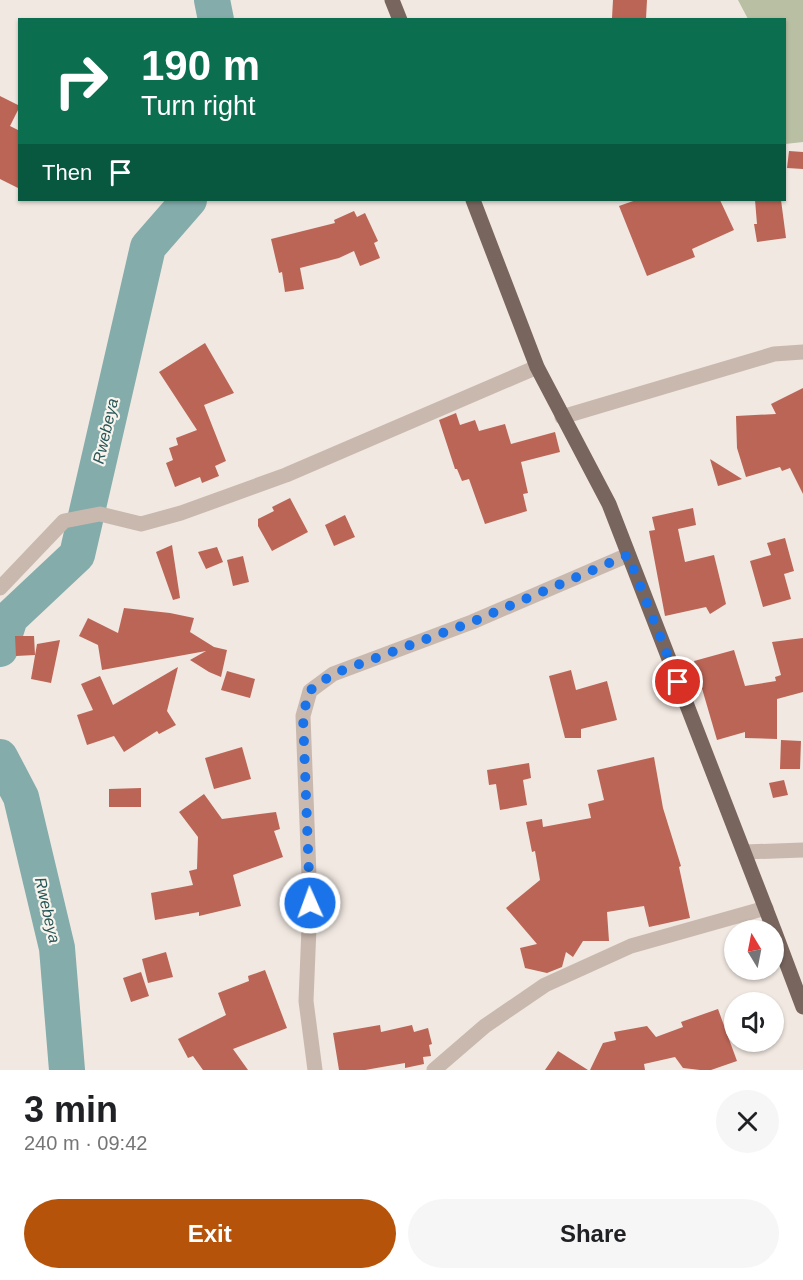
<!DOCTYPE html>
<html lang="en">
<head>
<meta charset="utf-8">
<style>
	:root { --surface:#fff; --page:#f6f6f6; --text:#202124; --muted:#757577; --accent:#b45309 }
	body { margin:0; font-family:Arial,sans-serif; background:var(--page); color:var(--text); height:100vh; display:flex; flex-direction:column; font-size:22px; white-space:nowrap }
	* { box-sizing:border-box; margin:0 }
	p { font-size:20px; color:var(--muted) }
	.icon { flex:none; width:33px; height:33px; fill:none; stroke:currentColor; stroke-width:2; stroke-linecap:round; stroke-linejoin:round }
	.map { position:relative; height:1070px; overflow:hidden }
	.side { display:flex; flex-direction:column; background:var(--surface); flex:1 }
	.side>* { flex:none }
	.guide { position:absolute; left:18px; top:18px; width:768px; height:183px; border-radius:0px; box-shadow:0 2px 4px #0004; background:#0b6e4f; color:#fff; overflow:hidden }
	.needle { width:39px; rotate:350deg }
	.fabs { position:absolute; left:724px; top:920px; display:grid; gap:12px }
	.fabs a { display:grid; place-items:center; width:60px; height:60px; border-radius:50%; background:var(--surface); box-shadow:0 2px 4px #0004; font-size:30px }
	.pin { position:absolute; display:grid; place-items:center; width:51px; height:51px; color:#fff; margin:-26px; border:3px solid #fff; border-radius:50%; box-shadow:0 2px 6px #0007 }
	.me { position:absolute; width:66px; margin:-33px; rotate:358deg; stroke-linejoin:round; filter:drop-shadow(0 0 4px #0008) }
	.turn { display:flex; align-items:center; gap:21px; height:126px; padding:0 24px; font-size:27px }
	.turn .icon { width:78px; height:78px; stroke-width:2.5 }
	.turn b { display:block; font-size:42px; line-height:51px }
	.then { display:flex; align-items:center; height:57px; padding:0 24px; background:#0003; gap:12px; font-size:22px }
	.round { display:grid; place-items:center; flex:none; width:63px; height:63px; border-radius:32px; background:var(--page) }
	.head { display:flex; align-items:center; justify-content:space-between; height:102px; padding:0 24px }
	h1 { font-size:36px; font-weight:700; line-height:45px }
	.primary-button { display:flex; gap:12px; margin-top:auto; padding:12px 24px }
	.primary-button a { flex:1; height:69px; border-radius:36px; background:var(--accent); color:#fff; font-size:24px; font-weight:700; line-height:69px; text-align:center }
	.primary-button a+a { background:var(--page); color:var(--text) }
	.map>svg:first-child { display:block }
	.green { fill:#b8bfa2 }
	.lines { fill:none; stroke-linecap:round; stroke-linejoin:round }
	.river { stroke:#83acaa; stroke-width:36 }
	.building { fill:#bb6556 }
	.minor { stroke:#c9b8ae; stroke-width:15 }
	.major { stroke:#78655e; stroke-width:15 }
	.route { stroke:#1a73e8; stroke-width:10; stroke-dasharray:0 18 }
	.labels { text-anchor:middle; stroke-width:4.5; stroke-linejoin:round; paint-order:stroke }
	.water-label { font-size:16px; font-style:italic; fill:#255655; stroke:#f9f3ed }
</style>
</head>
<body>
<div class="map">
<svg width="803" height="1070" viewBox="0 0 803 1070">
	<rect width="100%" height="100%" fill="#f1e8e1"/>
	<path class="green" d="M 738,0 L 803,0 L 803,142 L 785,144 L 784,20 L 748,19 Z"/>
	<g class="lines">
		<path class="river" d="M 212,0 L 216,20
			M 0,649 L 10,618 L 77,555 L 148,247 L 189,200
			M 0,757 L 21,797 L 57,948 L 67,1070"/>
	</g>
	<path class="building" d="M 613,0 L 647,0 L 646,19 L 612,18 Z
		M 0,96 L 20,106 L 10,126 L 20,131 L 20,189 L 0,179 Z
		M 789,151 L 803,152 L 803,169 L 787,168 Z
		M 636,200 L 720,200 L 734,230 L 692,249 L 695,257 L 647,276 L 619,206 Z
		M 755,200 L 781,200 L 786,238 L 757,242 L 754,224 L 757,224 Z
		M 354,211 L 357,217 L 365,213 L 378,241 L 374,243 L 380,258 L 360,266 L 354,251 L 339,258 L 300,268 L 304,289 L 285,292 L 282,272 L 279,273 L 271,239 L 335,223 L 334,220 Z
		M 205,343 L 234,393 L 204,405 L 226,461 L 215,466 L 219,476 L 202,483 L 200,477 L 175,487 L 166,463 L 173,460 L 169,448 L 178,445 L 176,438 L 197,430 L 159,372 Z
		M 803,388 L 803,494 L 790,468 L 782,471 L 780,467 L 746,477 L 737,448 L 736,416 L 776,414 L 771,404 Z
		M 456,413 L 460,425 L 475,420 L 479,431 L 505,424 L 511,444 L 555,432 L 560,452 L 521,462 L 528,493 L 523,494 L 527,511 L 485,524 L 469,479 L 462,481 L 457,469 L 455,469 L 439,420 Z
		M 710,459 L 742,479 L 718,486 Z
		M 290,498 L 308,532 L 272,551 L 258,526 L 258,519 L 274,511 L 272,507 Z
		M 693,508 L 696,525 L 678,529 L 685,562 L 714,555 L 726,604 L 710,614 L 706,607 L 665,616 L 649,531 L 655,530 L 652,517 Z
		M 345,515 L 355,537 L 334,546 L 325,525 Z
		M 785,538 L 794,571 L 784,574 L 791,599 L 763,607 L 750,561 L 771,555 L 767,543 Z
		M 172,545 L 180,598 L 173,600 L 156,552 Z
		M 217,547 L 223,562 L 206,569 L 198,552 Z
		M 243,556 L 249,582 L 233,586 L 227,560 Z
		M 124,608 L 170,613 L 194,618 L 190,632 L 214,647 L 227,650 L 221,677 L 209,672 L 190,660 L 206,651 L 102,670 L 98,645 L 79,636 L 88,618 L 118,633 Z
		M 15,636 L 34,636 L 35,655 L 16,656 Z
		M 803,638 L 803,692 L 777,699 L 777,739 L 745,738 L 745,732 L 717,740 L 694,661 L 734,650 L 745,686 L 776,681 L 775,677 L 781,675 L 772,642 Z
		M 60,640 L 51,683 L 31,679 L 37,644 Z
		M 178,667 L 167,711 L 176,725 L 159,734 L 157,731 L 124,752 L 114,736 L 87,745 L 77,715 L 93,710 L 81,684 L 100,676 L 113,705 Z
		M 571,670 L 576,690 L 607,681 L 617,720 L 581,729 L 581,738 L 565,738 L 549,676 Z
		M 227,671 L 255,679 L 250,698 L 221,690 Z
		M 781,740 L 801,741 L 800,769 L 780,769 Z
		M 242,747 L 251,779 L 214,789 L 205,758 Z
		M 654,757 L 663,808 L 681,866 L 679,867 L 690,918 L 649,927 L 644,906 L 607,912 L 609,941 L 583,941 L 573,957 L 566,952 L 562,967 L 547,973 L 525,968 L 520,948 L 537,944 L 506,908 L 540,880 L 535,851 L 532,852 L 526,822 L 542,819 L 543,827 L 591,818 L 588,804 L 604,800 L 597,770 Z
		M 529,763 L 531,778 L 523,780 L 527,805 L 500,810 L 496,784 L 489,785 L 487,770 Z
		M 784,780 L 788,795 L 773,798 L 769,783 Z
		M 141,788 L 141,807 L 109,807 L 109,789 Z
		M 204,794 L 222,819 L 276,812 L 280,829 L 274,831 L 283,857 L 233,875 L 241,906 L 199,916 L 199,912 L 155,920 L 151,893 L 193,885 L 189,871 L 197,869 L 198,837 L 179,812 Z
		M 166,952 L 173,977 L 148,983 L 142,959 Z
		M 265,970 L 287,1028 L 233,1049 L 248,1070 L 203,1070 L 193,1056 L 188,1058 L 178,1039 L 226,1015 L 218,993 L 249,981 L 248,976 Z
		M 141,972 L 149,996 L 131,1002 L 123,978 Z
		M 718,1009 L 737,1061 L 711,1070 L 700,1070 L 683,1068 L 675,1057 L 644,1064 L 645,1070 L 590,1070 L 603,1043 L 616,1040 L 614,1032 L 647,1026 L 656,1037 L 683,1027 L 681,1022 Z
		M 380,1025 L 381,1032 L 412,1025 L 414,1032 L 428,1028 L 432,1044 L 429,1045 L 431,1056 L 423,1057 L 424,1064 L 405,1068 L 405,1063 L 365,1070 L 339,1070 L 333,1033 Z
		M 558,1051 L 588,1070 L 545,1070 Z"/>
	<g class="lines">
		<path class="minor" d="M 562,417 L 774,354 L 803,352
			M 0,588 L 64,521 L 100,514 L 141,524 L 181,513 L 286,475 L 537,367
			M 745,852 L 803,850
			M 315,1070 L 306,1001 L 310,903 L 303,716 L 310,691 L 333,674 L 472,622 L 628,555
			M 434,1070 L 485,1026 L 545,985 L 631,946 L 766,908"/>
		<path class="major" d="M 392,0 L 400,20
			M 473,200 L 537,367 L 609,504 L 774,930
			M 774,930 L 803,1007"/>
	</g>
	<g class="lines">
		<path class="route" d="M 310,903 L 303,716 L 309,691 L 333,674 L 472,622 L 628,555 L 678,682"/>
	</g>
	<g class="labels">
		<g class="water-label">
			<text transform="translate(105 431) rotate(-77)" y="6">Rwebeya</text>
			<text transform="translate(48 910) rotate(77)" y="6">Rwebeya</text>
		</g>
	</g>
</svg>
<div class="fabs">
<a><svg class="needle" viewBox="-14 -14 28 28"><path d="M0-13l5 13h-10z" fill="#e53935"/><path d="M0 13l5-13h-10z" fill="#757577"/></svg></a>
<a><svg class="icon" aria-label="sound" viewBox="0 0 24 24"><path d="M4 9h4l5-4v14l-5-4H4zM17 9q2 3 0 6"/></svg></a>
</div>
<div class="pin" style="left:678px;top:682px;background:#d93025"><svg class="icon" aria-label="arrive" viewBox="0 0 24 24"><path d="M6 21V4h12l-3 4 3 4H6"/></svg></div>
<svg class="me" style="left:310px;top:903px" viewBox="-20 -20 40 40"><circle r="17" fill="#1a73e8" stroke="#fff" stroke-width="3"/><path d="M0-11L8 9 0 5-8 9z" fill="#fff"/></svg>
<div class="guide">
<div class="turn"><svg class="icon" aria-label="right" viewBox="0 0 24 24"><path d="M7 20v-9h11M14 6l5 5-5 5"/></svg><div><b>190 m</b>Turn right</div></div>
<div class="then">Then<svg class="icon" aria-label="arrive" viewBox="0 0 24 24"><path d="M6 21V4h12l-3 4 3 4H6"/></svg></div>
</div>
</div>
<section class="side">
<div class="head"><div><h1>3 min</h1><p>240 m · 09:42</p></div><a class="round"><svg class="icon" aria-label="close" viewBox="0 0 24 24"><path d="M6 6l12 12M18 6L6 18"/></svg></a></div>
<div class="primary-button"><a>Exit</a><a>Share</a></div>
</section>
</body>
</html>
